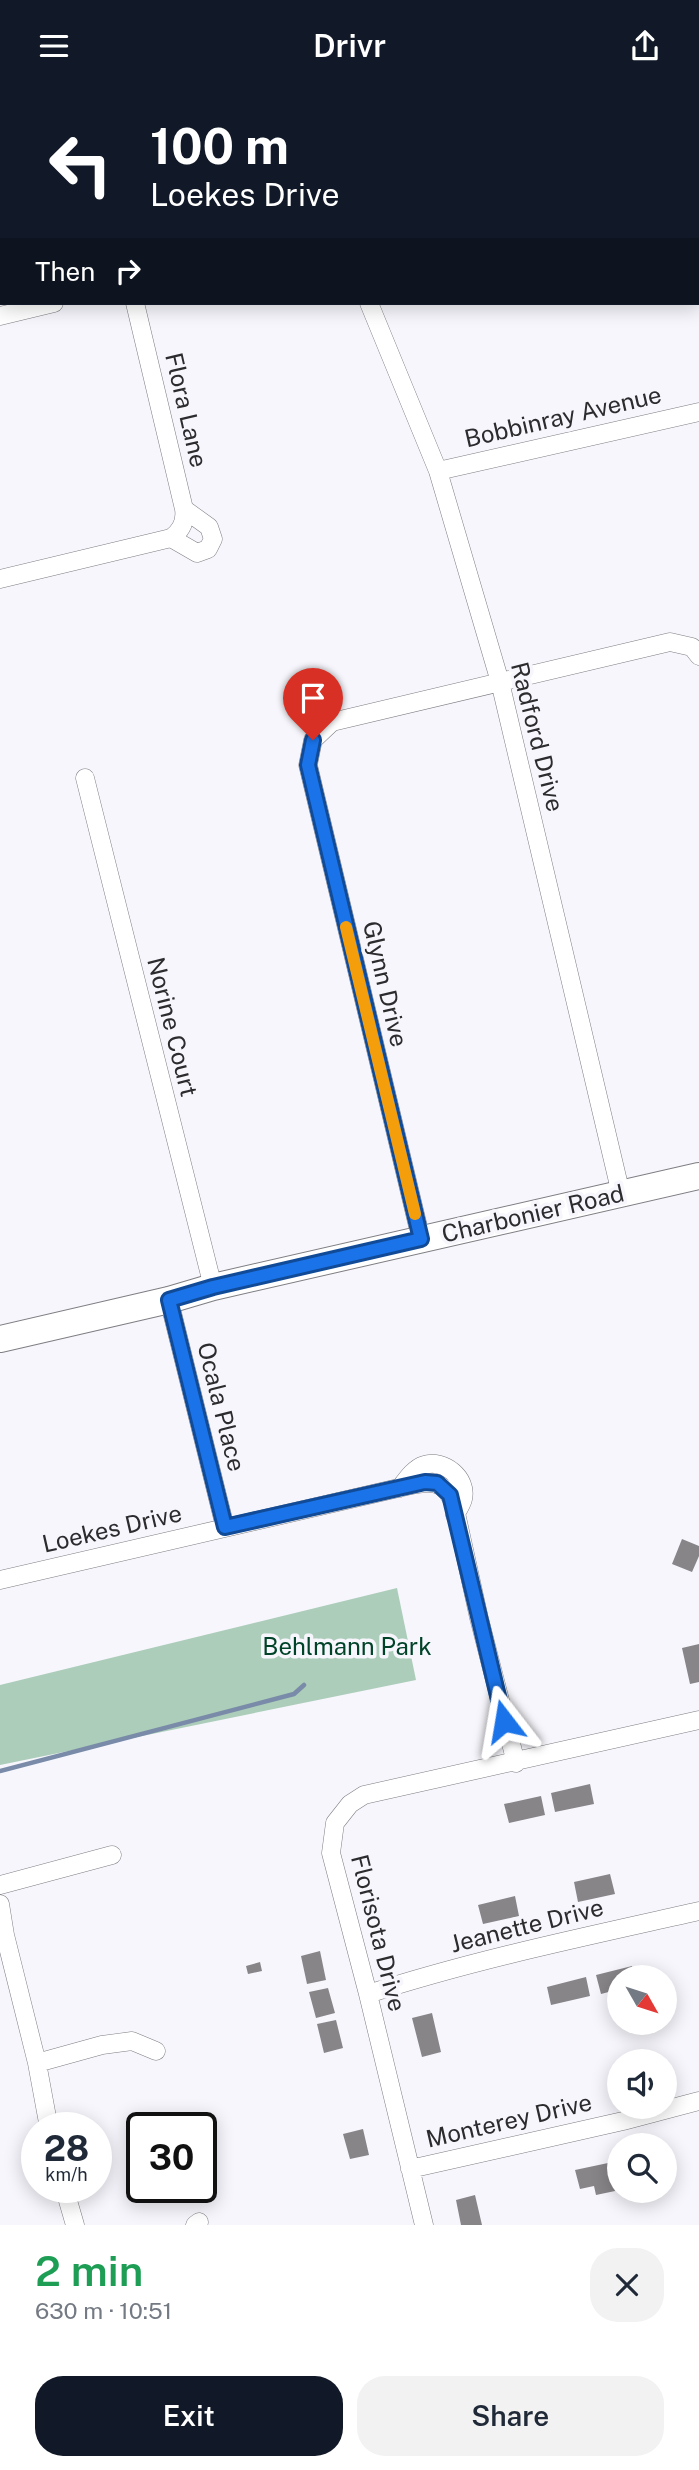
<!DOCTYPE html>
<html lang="en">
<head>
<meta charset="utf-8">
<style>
	:root { --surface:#fff; --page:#f2f2f3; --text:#1f2937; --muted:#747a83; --accent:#111827 }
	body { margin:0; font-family:"Public Sans",sans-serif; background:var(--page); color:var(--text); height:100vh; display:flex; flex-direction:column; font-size:26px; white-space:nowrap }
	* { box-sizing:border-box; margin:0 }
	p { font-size:23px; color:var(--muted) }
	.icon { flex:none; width:38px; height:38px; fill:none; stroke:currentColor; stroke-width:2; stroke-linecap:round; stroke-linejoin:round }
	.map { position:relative; height:2134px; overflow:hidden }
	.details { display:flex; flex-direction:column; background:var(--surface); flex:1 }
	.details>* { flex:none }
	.top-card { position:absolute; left:0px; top:0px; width:700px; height:214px; box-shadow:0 4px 18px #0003; background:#111827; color:#fff; overflow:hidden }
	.needle { width:46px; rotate:129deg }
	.buttons { position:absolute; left:607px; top:1874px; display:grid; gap:14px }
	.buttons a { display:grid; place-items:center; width:70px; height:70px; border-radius:50%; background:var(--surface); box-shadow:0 4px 18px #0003; font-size:35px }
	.speed { position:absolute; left:21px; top:2021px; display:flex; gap:14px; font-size:35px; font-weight:700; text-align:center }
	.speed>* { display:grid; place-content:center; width:91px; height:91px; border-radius:50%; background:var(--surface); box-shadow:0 4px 18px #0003; line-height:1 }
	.speed small { font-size:18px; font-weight:400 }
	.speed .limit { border:4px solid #111; border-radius:10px; background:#fff; color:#111 }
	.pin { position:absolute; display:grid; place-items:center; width:60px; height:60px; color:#fff; margin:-72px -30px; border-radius:50% 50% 50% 0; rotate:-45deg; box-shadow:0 0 7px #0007 }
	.pin .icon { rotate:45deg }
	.me { position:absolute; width:77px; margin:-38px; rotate:346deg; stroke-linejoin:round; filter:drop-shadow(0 0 5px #0008) }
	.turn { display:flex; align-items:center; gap:24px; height:147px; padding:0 35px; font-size:32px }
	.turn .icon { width:91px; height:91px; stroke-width:2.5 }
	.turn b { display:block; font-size:49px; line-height:60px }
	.then { display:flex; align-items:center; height:66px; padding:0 35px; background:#0003; gap:14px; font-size:26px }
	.round { display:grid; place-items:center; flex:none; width:74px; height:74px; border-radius:28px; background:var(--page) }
	.summary { display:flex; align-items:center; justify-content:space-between; height:119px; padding:0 35px }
	h1 { font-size:42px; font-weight:600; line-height:52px; color:#1e9e55 }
	.button { display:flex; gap:14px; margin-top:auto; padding:14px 35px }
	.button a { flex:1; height:80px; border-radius:28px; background:var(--accent); color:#fff; font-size:28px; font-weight:600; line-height:80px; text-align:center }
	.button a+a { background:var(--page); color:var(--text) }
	header { display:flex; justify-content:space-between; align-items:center; height:91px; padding:0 35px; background:var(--accent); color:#fff; font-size:32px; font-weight:600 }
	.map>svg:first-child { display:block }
	.green { fill:#accdb9 }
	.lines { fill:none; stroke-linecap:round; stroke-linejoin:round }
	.stream { stroke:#798ba8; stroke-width:4.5 }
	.building { fill:#888589 }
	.minor-casing { stroke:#7e7e83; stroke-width:19 }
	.secondary-casing { stroke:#7e7e83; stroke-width:28 }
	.minor { stroke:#fff; stroke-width:18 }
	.secondary { stroke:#fff; stroke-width:26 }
	.route-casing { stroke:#114b97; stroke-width:18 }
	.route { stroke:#1a73e8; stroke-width:12 }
	.slow { stroke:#f59e0b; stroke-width:12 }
	.labels { text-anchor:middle; stroke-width:7; stroke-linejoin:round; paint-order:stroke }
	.street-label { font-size:24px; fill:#2c2c2e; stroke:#f6f6fc }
	.park-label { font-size:24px; fill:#014328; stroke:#f6f6fc }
</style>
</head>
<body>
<header><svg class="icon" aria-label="menu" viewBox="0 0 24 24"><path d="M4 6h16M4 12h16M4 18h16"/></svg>Drivr<svg class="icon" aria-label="share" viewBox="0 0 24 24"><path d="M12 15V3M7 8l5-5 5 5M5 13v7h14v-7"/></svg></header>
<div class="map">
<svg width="699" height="2134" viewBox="0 0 699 2134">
	<rect width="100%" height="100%" fill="#f6f6fc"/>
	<path class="green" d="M 397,1497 L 416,1589 L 0,1674 L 0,1594 Z"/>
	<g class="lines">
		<path class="stream" d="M 0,1680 L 294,1603 L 304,1594"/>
	</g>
	<path class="building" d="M 682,1448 L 699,1455 L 699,1465 L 692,1481 L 672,1473 Z
		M 699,1553 L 699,1591 L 690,1593 L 682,1557 Z
		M 590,1693 L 594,1713 L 555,1721 L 551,1702 Z
		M 541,1705 L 545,1724 L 509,1732 L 504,1713 Z
		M 610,1783 L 615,1803 L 578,1811 L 574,1791 Z
		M 515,1805 L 519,1825 L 483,1833 L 478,1814 Z
		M 320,1860 L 326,1889 L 307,1893 L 301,1865 Z
		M 260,1871 L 262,1880 L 248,1883 L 246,1875 Z
		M 632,1875 L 635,1886 L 620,1886 L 620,1898 L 601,1903 L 596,1884 Z
		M 586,1886 L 590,1905 L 551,1914 L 547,1896 Z
		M 328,1897 L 335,1922 L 316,1927 L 309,1901 Z
		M 432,1922 L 441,1961 L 422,1966 L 412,1927 Z
		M 336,1929 L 343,1957 L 324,1962 L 317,1933 Z
		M 363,2038 L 369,2064 L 350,2068 L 343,2043 Z
		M 608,2072 L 615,2100 L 596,2104 L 594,2095 L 580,2098 L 575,2079 Z
		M 475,2104 L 482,2134 L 461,2134 L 456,2109 Z"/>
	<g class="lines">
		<defs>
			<path id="minor" d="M 31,0 L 33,2
				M 295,0 L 296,2
				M 698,58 L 699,57
				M 369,212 L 438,380 L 500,591 L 621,1103
				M 0,225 L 54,212
				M 438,380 L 699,321
				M 171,447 L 197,462 L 208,458 L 213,448 L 209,436 L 184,418
				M 0,488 L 171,447 C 181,440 186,431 184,418 L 135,212
				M 85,687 L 213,1196
				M 421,1148 L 308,674 L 313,649 L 332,631 L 670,551 L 692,556 L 699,565
				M 169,1209 L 225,1436
				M 400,1397 C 406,1389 414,1377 424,1374 C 444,1368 468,1387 463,1408 C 462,1413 458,1419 455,1424
				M 0,1489 L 407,1395 C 430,1390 444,1388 454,1413 L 479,1527 L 516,1672
				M 0,1794 L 112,1764
				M 0,1813 L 5,1844 L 37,1972 L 49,2037
				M 368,1903 C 476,1868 588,1845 699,1820
				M 37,1972 L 102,1954 L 132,1950 L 156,1960
				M 410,2078 L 623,2030 L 699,2010
				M 64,2096 L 75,2134
				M 195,2134 L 199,2131
				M 424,2134 L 368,1903 L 331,1762 L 335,1732 L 350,1713 L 364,1704 L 699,1629"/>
			<path id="secondary" d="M 0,1248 L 169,1209 L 213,1196 L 699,1085"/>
		</defs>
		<use href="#minor" class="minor-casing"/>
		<use href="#secondary" class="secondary-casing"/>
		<use href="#minor" class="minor"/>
		<use href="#secondary" class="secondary"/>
	</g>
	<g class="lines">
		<defs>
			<path id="route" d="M 313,649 L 308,674 L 421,1148 L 213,1196 L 169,1209 L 225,1436 L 425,1391 L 437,1392 L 450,1404 L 504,1630"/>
		</defs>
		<use href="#route" class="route-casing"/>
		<use href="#route" class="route"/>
		<path class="slow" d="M 346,836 L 415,1123"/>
	</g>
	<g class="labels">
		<g class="street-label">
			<text transform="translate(186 319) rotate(77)" y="8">Flora Lane</text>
			<text transform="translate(563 326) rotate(-13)" y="8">Bobbinray Avenue</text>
			<text transform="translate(537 646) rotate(76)" y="8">Radford Drive</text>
			<text transform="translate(385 893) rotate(77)" y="8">Glynn Drive</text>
			<text transform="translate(172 936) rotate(76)" y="8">Norine Court</text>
			<text transform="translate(533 1123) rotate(-13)" y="8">Charbonier Road</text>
			<text transform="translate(221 1316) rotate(76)" y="8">Ocala Place</text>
			<text transform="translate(112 1438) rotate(-13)" y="8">Loekes Drive</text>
			<text transform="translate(527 1835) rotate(-14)" y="8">Jeanette Drive</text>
			<text transform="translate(378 1842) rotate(76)" y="8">Florisota Drive</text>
			<text transform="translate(509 2030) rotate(-13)" y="8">Monterey Drive</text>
		</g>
		<g class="park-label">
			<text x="347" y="1564">Behlmann Park</text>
		</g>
	</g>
</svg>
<div class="buttons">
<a><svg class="needle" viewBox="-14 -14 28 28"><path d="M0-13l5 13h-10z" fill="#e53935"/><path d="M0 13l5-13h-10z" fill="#747a83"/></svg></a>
<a><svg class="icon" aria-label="sound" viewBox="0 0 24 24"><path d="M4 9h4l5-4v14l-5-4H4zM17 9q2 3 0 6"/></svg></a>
<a><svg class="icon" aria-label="search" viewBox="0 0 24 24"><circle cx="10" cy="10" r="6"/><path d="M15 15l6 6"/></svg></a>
</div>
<div class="speed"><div>28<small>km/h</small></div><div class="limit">30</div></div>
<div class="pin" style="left:313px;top:649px;background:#d93025"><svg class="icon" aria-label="arrive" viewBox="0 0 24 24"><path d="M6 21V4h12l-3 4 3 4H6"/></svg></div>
<svg class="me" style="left:504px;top:1630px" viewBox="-20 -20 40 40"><path d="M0-17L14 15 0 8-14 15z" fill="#1a73e8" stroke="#fff" stroke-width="4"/></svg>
<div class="top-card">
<div class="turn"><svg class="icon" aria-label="left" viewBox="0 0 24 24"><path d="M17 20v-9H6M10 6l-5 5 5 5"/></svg><div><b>100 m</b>Loekes Drive</div></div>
<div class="then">Then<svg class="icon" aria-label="right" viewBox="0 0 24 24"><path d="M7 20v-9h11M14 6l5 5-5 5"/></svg></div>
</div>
</div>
<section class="details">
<div class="summary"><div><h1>2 min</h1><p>630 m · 10:51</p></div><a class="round"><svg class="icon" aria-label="close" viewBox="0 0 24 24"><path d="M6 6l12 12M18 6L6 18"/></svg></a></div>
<div class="button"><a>Exit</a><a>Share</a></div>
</section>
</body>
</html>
